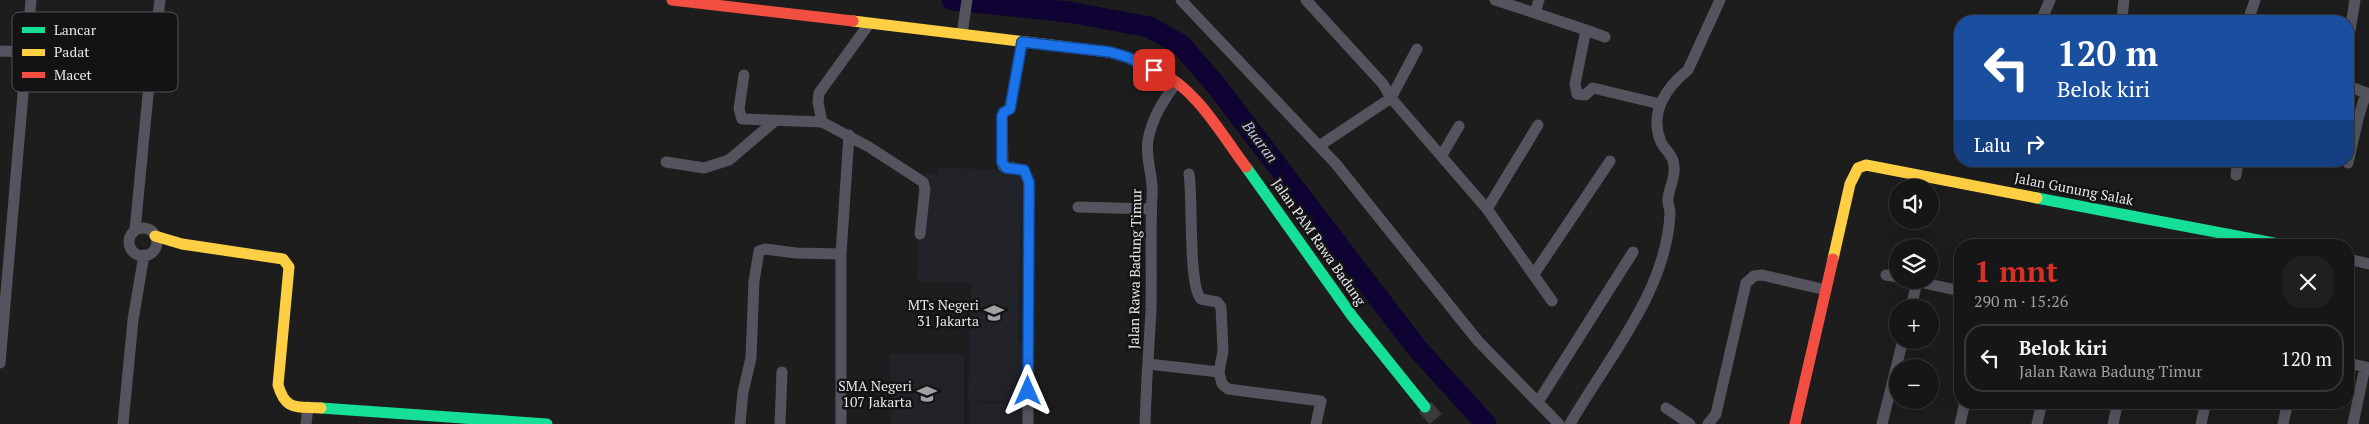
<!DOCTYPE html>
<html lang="id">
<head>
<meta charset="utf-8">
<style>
	:root { --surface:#161616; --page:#1f1f1f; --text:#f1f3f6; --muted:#9e9fa1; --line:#353535; --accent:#d93025 }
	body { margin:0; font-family:"PT Serif",serif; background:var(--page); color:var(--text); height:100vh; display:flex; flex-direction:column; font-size:19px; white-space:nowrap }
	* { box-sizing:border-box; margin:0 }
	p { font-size:16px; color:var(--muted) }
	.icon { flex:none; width:28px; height:28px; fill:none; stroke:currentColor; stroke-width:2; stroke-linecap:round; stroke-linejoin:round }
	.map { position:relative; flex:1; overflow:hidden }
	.panel { position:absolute; left:1954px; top:239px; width:400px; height:170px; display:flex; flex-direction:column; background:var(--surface); border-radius:20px; box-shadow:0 5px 20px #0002,0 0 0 1px var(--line) }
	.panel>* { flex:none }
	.banner { position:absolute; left:1954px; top:15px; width:400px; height:152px; border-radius:20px; box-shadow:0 5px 20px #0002,0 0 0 1px var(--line); background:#1a4fa0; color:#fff; overflow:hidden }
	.fabs { position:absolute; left:1889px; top:179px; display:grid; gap:10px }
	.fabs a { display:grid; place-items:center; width:50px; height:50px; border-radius:50%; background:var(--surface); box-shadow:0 5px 20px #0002,0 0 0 1px var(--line); font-size:25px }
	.pin { position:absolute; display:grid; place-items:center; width:42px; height:42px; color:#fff; margin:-21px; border-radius:10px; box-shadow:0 2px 8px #0006 }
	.me { position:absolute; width:55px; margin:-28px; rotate:0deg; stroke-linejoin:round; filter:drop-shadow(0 0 4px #0008) }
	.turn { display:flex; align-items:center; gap:18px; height:105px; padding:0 20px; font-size:22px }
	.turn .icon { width:65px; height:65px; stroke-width:2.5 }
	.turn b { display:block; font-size:35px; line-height:42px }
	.then { display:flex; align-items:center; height:48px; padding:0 20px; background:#0003; gap:10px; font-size:19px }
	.round { display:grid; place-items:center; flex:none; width:52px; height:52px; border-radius:20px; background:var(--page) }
	.summary { display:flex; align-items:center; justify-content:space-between; height:85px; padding:0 20px }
	h1 { font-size:30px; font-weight:700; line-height:38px; color:var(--accent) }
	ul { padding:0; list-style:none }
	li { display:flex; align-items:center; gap:15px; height:68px; margin:0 10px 8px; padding:0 10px; border:2px solid var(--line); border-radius:20px }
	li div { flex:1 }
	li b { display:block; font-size:19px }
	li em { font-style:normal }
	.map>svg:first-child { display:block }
	.built { fill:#222329 }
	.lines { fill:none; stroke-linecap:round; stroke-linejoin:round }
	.river { stroke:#0e0332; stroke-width:21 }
	.secondary-tunnel { stroke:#3b3b3c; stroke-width:16; stroke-dasharray:16 8; stroke-linecap:butt }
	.street { stroke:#54545e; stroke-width:11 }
	.fast { stroke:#16e098; stroke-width:11 }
	.slow { stroke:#ffcf43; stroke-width:11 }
	.jam { stroke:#f24e42; stroke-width:11 }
	.route-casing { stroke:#114b97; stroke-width:12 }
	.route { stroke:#1a73e8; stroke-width:9 }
	.labels { text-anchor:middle; stroke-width:5; stroke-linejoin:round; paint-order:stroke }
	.street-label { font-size:14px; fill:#e8e8ea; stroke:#131315 }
	.poi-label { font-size:14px; fill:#e8e8ea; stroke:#131315; text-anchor:end }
	.water-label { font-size:15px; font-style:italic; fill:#c1c2ed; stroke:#131315 }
	.key { fill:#131315; stroke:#535355; stroke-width:1 }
	.key-label { font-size:14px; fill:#e8e8ea }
</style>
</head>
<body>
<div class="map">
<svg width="2369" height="424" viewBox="0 0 2369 424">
	<rect width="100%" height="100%" fill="#1d1d1d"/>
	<path class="built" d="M 938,168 L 1022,170 L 1018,342 L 1026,342 L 1025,402 L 968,401 L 971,283 L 917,282 L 919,174 L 938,174 Z
		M 890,354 L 964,354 L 964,424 L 891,424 Z
		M 970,402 L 1027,404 L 1026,424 L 969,424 Z"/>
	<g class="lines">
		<path class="river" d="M 952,0 L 1069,12 L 1149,27 L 1181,45 L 1215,84 L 1416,347 L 1486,424"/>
		<path class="secondary-tunnel" d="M 1425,407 L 1440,424"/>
		<path class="street" d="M 1181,0 L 1336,164 L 1478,341 L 1559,424
			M 1306,0 L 1383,84 L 1391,98 L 1487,209 L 1552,301
			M 1495,0 L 1535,13 L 1539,0
			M 2124,0 L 2122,18 L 2127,21
			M 1535,13 L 1586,30 L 1575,84 L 1577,94 L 1585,95 L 1593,88 L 1660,104
			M 2041,21 L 2050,0
			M 2248,21 L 2255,0
			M 1586,30 L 1605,37
			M 962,34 L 967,0
			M 1022,42 L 1010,109 L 1004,112 L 1002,116 L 1003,166 L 1024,170 L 1029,182 L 1028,424
			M 2348,43 L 2355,0
			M 0,51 L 80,54 L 96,46 L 153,50
			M 80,54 L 92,66 L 150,74
			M 744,75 L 739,109 L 742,119 L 822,122 L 869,147 L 923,182 L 925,189 L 920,234
			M 2348,86 L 2369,94
			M 822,122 L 818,102 L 819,93 L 869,24
			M 1319,146 L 1391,98 L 1417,49
			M 1442,155 L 1459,126
			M 666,162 L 704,168 L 729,160 L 775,121
			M 2348,163 L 2358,119 L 2366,93
			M 1189,174 C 1193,197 1188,286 1201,299 L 1217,302 L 1221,307 L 1223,351 L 1219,372 L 1222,384 L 1228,389 L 1321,401 L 1316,424
			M 2236,175 L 2238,161
			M 1078,207 L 1151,209
			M 1487,209 L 1538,125
			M129 242a14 14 0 1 1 28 0a14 14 0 1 1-28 0Z
			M 135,230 L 150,74 L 160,0
			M 2348,259 L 2369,264
			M 1534,274 L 1610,161
			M 1886,275 L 1898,277
			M 1911,280 L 1960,291
			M 1911,308 L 1917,281
			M 0,363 L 31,0
			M 2348,363 L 2369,368
			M 1148,364 L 1219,372
			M 1538,402 L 1633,252
			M 1666,408 L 1690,424
			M 123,424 L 133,320 L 144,255
			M 306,424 L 308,407
			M 740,424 L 743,392 L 751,358 L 754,281 L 759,251 L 765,249 L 796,253 L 841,254
			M 780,424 L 782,372
			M 841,424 L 841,254 L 849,135
			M 1145,424 C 1146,386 1149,348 1151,310 C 1152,272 1150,234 1152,196 C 1154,177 1145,161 1148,140 C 1152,118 1163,101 1176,83
			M 1570,424 C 1607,359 1667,291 1670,213 C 1670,208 1667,203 1668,198 C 1670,185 1677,174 1673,161 C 1671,153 1664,149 1661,142 C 1649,114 1665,88 1688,70 L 1720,0
			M 1708,424 L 1716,414 L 1746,283 L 1754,276 L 1762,275 L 1826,290
			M 1882,424 L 1903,340
			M 1960,424 L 1965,402
			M 2037,424 L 2042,402
			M 2113,424 L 2118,402
			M 2201,424 L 2206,402
			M 2283,424 L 2288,402
			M 2353,424 L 2365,367"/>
		<path class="fast" d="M 1246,167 L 1352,316 L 1425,407
			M 2037,198 L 2284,245
			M 321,408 L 547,424"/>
		<path class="slow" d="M 853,21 L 1109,52 L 1127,57 L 1158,71
			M 155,236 L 182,244 L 283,259 L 289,267 L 278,385 C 286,412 297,406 321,408
			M 1833,259 L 1850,184 L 1858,168 L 1866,165 L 2037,198"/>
		<path class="jam" d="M 672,0 L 853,21
			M 1158,71 C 1197,89 1221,134 1246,167
			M 1795,424 L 1833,259"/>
	</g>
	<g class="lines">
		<defs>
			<path id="route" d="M 1028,391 L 1029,182 L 1024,170 L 1006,168 L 1002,162 L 1002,116 L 1004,112 L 1010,109 L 1022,42 L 1110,52 L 1127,57 L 1154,70"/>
		</defs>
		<use href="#route" class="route-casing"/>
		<use href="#route" class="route"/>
	</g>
	<defs>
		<symbol id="school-bare" viewBox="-9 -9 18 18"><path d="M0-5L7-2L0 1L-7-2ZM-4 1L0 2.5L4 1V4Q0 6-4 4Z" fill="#a1a1a2" stroke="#131315" stroke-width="2.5" paint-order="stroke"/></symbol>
	</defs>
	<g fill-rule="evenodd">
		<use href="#school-bare" x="980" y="299" width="28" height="28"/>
		<use href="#school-bare" x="913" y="380" width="28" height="28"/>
	</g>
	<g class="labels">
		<g class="street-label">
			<text transform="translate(2074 189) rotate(11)" y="5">Jalan Gunung Salak</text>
			<text transform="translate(1319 242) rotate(55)" y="5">Jalan PAM Rawa Badung</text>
			<text transform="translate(1135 269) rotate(-89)" y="5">Jalan Rawa Badung Timur</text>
		</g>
		<g class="poi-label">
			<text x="979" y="310">MTs Negeri<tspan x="979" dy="16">31 Jakarta</tspan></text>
			<text x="912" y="391">SMA Negeri<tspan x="912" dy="16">107 Jakarta</tspan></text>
		</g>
		<g class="water-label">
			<text transform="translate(1260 142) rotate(53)" y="5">Buaran</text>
		</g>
	</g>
	<rect x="12" y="12" width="166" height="80" rx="8" class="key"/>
	<rect x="22" y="27" width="23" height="6" fill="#16e098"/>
	<rect x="22" y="49" width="23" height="7" fill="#ffcf43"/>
	<rect x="22" y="72" width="23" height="6" fill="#f24e42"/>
	<g class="key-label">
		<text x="54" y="35">Lancar</text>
		<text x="54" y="57">Padat</text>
		<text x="54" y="80">Macet</text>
	</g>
</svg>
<div class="fabs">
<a><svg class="icon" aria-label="sound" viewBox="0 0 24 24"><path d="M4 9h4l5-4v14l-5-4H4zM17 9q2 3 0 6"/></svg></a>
<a><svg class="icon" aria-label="layers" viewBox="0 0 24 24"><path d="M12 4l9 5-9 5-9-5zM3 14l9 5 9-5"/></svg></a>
<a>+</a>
<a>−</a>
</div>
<div class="pin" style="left:1154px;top:70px;background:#d93025"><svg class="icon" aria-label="arrive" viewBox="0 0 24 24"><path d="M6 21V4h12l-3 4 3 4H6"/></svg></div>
<svg class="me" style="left:1028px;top:391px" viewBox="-20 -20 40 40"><path d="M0-17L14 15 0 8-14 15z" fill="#1a73e8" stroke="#fff" stroke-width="4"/></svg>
<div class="banner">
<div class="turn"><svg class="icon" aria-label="left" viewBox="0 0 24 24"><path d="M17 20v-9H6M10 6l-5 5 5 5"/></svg><div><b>120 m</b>Belok kiri</div></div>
<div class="then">Lalu<svg class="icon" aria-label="right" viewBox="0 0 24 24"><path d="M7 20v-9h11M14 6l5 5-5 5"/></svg></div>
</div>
<section class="panel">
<div class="summary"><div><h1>1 mnt</h1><p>290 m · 15:26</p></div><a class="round"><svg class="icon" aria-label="close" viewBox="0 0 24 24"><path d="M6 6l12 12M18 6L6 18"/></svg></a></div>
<ul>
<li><svg class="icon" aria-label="left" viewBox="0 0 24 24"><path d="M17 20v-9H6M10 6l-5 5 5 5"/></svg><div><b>Belok kiri</b><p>Jalan Rawa Badung Timur</p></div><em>120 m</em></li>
</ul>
</section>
</div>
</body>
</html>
